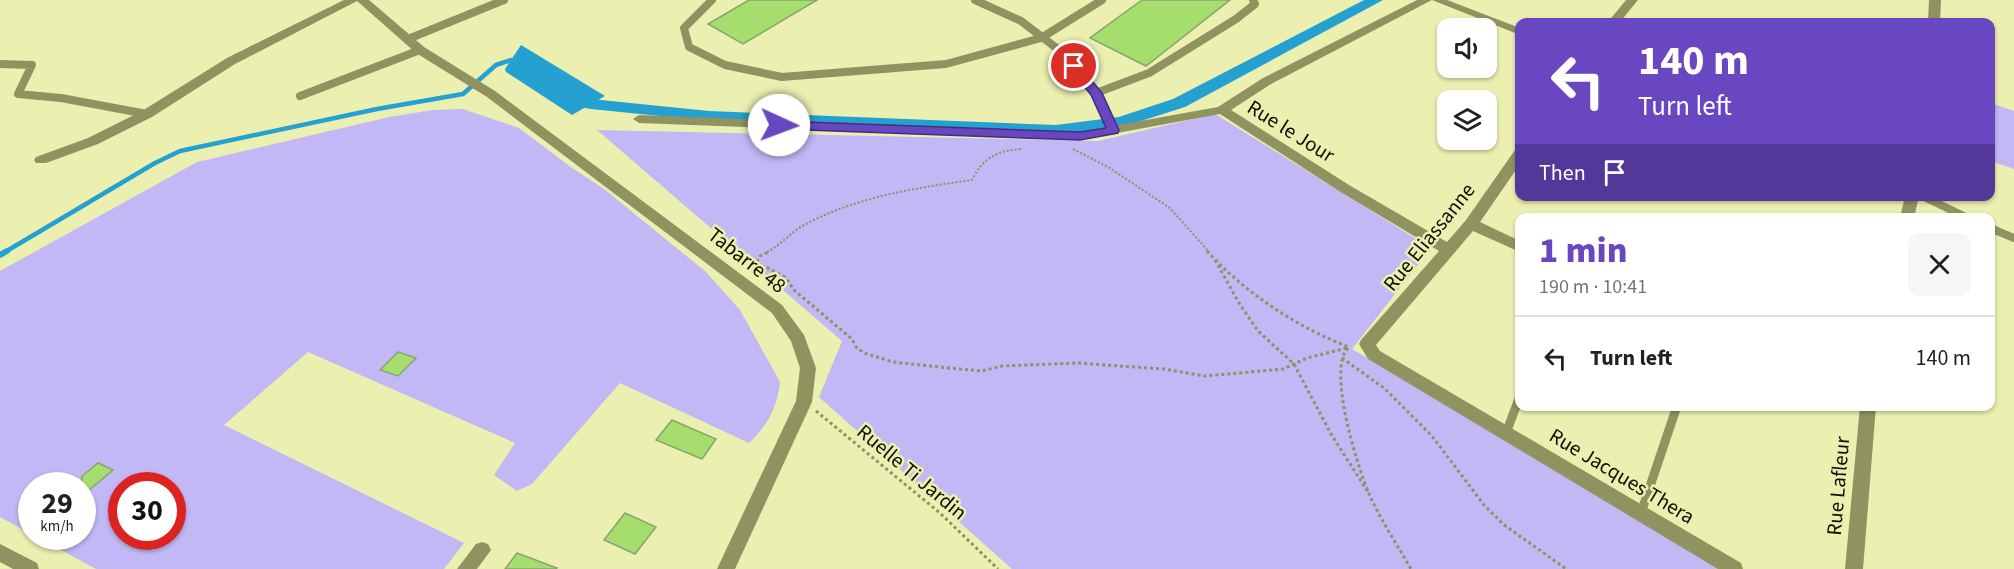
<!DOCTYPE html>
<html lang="en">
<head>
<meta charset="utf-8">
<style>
	:root { --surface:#fff; --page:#f6f6f6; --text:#202124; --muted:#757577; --line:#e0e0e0; --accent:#6847c0 }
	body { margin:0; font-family:"Source Sans 3",sans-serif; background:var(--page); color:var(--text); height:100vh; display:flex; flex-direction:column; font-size:22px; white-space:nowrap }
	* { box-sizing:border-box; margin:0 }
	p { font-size:20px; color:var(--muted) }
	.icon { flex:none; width:33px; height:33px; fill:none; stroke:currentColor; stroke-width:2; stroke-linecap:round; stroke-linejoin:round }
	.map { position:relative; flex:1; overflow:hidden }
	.drawer { position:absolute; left:1515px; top:213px; width:480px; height:198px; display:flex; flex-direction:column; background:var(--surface); border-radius:12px; box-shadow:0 2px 4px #0004 }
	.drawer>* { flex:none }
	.guide { position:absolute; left:1515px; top:18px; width:480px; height:183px; border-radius:12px; box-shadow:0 2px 4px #0004; background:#6847c0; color:#fff; overflow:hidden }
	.controls { position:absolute; left:1437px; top:18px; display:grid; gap:12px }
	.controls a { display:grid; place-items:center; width:60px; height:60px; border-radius:12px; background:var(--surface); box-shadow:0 2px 4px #0004; font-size:30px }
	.speed { position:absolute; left:18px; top:472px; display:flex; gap:12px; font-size:30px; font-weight:700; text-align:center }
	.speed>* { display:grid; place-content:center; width:78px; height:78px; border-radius:50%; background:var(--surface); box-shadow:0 2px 4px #0004; line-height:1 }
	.speed small { font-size:15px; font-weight:400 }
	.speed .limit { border:9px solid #d22; background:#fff; color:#111 }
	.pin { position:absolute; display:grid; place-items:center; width:51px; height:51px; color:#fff; margin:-26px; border:3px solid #fff; border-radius:50%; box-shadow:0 2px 6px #0007 }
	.me { position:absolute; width:66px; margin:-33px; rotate:92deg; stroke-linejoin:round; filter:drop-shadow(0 0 4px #0008) }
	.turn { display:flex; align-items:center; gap:21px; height:126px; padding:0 24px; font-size:27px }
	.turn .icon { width:78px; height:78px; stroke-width:2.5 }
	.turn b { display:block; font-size:42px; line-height:51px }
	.then { display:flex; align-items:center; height:57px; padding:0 24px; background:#0003; gap:12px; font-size:22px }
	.round { display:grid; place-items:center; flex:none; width:63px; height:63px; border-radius:12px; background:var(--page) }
	.overview { display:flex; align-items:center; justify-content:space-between; height:102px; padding:0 24px }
	h1 { font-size:36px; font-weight:800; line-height:45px; color:var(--accent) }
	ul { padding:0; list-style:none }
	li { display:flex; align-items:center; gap:18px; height:84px; padding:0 24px; border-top:2px solid var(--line) }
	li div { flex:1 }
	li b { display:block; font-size:22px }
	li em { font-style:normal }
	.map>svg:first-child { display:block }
	.green { fill:#c1b8f5; fill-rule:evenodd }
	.water { fill:#24a0d1 }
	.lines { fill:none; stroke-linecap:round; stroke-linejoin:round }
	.stream-far1 { stroke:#24a0d1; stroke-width:4.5 }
	.stream { stroke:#24a0d1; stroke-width:6 }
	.canal { fill:#24a0d1; fill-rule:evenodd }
	.building { fill:#a5de6d; stroke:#88a46f; stroke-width:1.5 }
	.path-far1 { stroke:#8f9166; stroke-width:2; stroke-dasharray:2 2; stroke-linecap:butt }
	.path { stroke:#8f9166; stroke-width:3; stroke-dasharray:3 3; stroke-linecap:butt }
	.service-far1 { stroke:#909360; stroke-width:8 }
	.service { stroke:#909360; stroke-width:9 }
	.minor { fill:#909360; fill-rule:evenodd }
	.tertiary { fill:#909360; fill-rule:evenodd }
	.route { fill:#6847c0; stroke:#442e7d; stroke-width:1.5 }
	.labels { text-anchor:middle; stroke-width:5; stroke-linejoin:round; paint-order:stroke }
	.street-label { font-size:21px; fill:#110; stroke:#ebefb0 }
</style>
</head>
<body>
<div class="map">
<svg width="2014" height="569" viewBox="0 0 2014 569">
	<rect width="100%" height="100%" fill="#ebefb0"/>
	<path class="green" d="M 1991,103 L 2014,111 L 2014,169 L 1991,161 Z
		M 463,109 L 519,128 L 572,168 L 604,189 L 706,272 L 740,310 L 780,382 C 777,408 768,425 749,443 L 620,383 L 532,484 L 517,491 L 494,475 L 515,443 L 308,352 L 224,425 L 464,543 L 444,569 L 96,569 L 37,537 L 82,537 L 82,486 L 32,486 L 31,534 L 0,517 L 0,271 L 197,162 L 389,117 L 433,110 ZM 122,486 L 172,486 L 172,537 L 122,537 Z
		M 1215,114 L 1431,248 L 1352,349 L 1721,569 L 1012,569 L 819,397 L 842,341 L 597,130 L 1098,141 Z"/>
	<path class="water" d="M 521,45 L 605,96 L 572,115 L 506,72 L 505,69 Z"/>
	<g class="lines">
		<path class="stream-far1" d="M 5,252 L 155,163 L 180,151 L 377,109 L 463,94 L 496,65 L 511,60"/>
		<path class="stream" d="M 0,255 L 7,251"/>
		<path class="canal" d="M 1364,0 L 1383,0 L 1185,107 L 1119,128 L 1056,137 L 709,121 L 591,109 L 585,108 L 583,104 L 585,100 L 591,99 L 709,111 L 1056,125 L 1119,117 L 1173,99 Z"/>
	</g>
	<path class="building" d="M 749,0 L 817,0 L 743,44 L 708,24 Z
		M 1142,0 L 1230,0 L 1146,66 L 1090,38 Z
		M 398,352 L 416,358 L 398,376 L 380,370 Z
		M 672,420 L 716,439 L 702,459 L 656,440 Z
		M 98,463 L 113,470 L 82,496 L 82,476 Z
		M 625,513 L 656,527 L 635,554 L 604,540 Z
		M 517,553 L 557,568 L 556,569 L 505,569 Z"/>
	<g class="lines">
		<path class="path-far1" d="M 1073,149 L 1108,167 L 1170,208 L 1209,252
			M 767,252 C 781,245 791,232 804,225 C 856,197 915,188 972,180 C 983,157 999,150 1023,149"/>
		<path class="path" d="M 1207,251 C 1244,292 1298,328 1349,347
			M 1215,260 L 1239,303 L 1258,331 L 1294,364 L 1331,434 L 1368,492
			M 755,265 L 766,267 L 785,277 L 795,291 L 852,339 L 856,347 L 864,353 L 893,362 L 949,368 L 982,371 L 1002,366 L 1077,363 L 1164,369 L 1205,376 L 1283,369 L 1307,358 L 1347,348
			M 752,273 L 760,256 L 770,251
			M 1348,348 C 1327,369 1357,465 1368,491 C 1379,518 1397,544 1411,569
			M 1342,358 L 1384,388 L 1432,436 L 1484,505 L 1503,524 L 1566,569
			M 816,411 L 940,513 L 998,569"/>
		<path class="service-far1" d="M 712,0 L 684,28 L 689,47 L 725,65 L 782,77 L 946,64 L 1041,38 L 1102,0
			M 975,0 L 1021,21 L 1063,53 L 1096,93 L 1113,130
			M 408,39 L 504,0
			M 0,64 L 32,65 L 18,94 L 61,98 L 147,114
			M 1096,93 L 1149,73 L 1236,19 L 1255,4 L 1253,0
			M 300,96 L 420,50
			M 1922,196 L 1968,218
			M 1990,228 L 2014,238"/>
		<path class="service" d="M 1506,433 L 1520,396
			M 1641,513 L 1677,406"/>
		<path class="minor" d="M 344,0 L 359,0 L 235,64 L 152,117 L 98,144 L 46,163 L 36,163 L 34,160 L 36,157 L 88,138 L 142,111 L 227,58 Z
			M 1417,0 L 1447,0 L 1520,28 L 1520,35 L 1432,0 L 1271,84 L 1231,110 L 1349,185 L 1447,242 L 1466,220 L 1515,150 L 1520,149 L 1520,164 L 1480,222 L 1520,241 L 1520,252 L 1473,231 L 1376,345 L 1380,351 L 1741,563 L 1743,569 L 1718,569 L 1368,359 L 1359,344 L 1361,340 L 1439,251 L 1339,191 L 1220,114 L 1079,140 L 639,123 L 633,119 L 639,115 L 1079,132 L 1218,107 L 1263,78 Z
			M 1626,0 L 1638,0 L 1620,22 L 1608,22 Z
			M 1929,0 L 1941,0 L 1940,22 L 1928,22 Z
			M 1905,196 L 1919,196 L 1914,218 L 1900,218 Z
			M 1860,406 L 1876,406 L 1863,569 L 1845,569 Z
			M 482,542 L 488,544 L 491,550 L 477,569 L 457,569 L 476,544 Z
			M 0,544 L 37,563 L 39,569 L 13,569 L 0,562 Z"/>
		<path class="tertiary" d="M 356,0 L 369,0 L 424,47 L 495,91 L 782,305 L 804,335 L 816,368 L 812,402 L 735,569 L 717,569 L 796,401 L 800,368 L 791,341 L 772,313 L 487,97 L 416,53 Z"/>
	</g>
	<path class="route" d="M 1074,63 L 1078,64 L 1102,93 L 1119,130 L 1118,133 L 1080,140 L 779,129 L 773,125 L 779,121 L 1080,132 L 1106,128 L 1091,95 L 1068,66 Z"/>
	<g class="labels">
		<g class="street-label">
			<text transform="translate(1291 131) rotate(32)" y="7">Rue le Jour</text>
			<text transform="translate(1429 237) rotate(-51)" y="7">Rue Eliassanne</text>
			<text transform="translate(747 260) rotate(38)" y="7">Tabarre 48</text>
			<text transform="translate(912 472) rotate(40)" y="7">Ruelle Ti Jardin</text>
			<text transform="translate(1622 476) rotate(31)" y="7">Rue Jacques Thera</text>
			<text transform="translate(1838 486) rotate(-85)" y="7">Rue Lafleur</text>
		</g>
	</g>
</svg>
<div class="controls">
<a><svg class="icon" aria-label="sound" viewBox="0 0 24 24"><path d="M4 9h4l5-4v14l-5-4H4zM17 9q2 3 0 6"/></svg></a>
<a><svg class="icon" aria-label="layers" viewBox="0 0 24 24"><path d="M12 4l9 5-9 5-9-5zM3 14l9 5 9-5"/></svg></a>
</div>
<div class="speed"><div>29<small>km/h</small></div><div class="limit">30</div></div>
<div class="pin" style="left:1074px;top:66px;background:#d93025"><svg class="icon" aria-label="arrive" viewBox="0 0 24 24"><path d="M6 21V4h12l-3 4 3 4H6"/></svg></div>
<svg class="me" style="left:779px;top:125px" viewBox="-20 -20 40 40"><circle r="19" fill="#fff"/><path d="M0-13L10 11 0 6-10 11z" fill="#6847c0"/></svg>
<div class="guide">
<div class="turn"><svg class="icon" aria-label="left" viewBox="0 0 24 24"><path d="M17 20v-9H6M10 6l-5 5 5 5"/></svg><div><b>140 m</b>Turn left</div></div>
<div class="then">Then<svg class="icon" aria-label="arrive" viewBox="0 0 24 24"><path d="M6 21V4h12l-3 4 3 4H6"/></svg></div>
</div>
<section class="drawer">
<div class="overview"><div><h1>1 min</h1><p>190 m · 10:41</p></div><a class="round"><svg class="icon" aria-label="close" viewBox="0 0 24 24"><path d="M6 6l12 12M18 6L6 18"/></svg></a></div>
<ul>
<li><svg class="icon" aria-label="left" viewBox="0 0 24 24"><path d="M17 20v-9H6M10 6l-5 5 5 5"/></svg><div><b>Turn left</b></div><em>140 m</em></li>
</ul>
</section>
</div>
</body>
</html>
